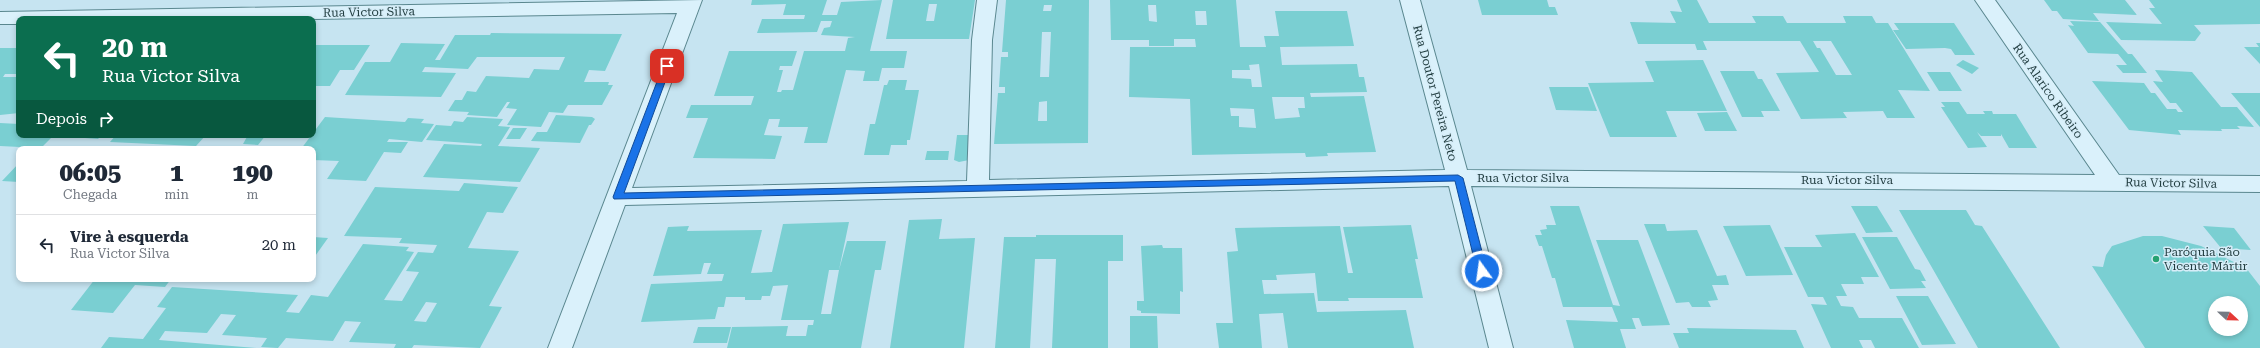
<!DOCTYPE html>
<html lang="pt">
<head>
<meta charset="utf-8">
<style>
	:root { --surface:#fff; --page:#f2f2f3; --text:#1f2937; --muted:#747a83; --line:#e0e1e3 }
	body { margin:0; font-family:"Roboto Serif",serif; background:var(--page); color:var(--text); height:100vh; display:flex; flex-direction:column; font-size:15px; white-space:nowrap }
	* { box-sizing:border-box; margin:0 }
	p { font-size:13px; color:var(--muted) }
	.icon { flex:none; width:22px; height:22px; fill:none; stroke:currentColor; stroke-width:2; stroke-linecap:round; stroke-linejoin:round }
	.map { position:relative; flex:1; overflow:hidden }
	.sheet { position:absolute; left:16px; top:146px; width:300px; height:136px; display:flex; flex-direction:column; background:var(--surface); border-radius:8px; box-shadow:0 2px 6px #0003 }
	.sheet>* { flex:none }
	.guide { position:absolute; left:16px; top:16px; width:300px; height:122px; border-radius:8px; box-shadow:0 2px 6px #0003; background:#0b6e4f; color:#fff; overflow:hidden }
	.needle { width:26px; rotate:112deg }
	.tools { position:absolute; left:2208px; top:296px; display:grid; gap:8px }
	.tools a { display:grid; place-items:center; width:40px; height:40px; border-radius:50%; background:var(--surface); box-shadow:0 2px 6px #0003; font-size:20px }
	.pin { position:absolute; display:grid; place-items:center; width:34px; height:34px; color:#fff; margin:-17px; border-radius:8px; box-shadow:0 2px 6px #0006 }
	.me { position:absolute; width:44px; margin:-22px; rotate:346deg; stroke-linejoin:round; filter:drop-shadow(0 0 3px #0008) }
	.turn { display:flex; align-items:center; gap:14px; height:84px; padding:0 20px; font-size:18px }
	.turn .icon { width:52px; height:52px; stroke-width:2.5 }
	.turn b { display:block; font-size:28px; line-height:34px }
	.then { display:flex; align-items:center; height:38px; padding:0 20px; background:#0003; gap:8px; font-size:15px }
	.eta { display:flex; justify-content:space-evenly; align-items:center; height:68px; text-align:center }
	.eta b { font-size:24px; font-weight:800; line-height:28px }
	ul { padding:0; list-style:none }
	li { display:flex; align-items:center; gap:12px; height:60px; padding:0 20px; border-top:1px solid var(--line) }
	li div { flex:1 }
	li b { display:block; font-size:15px }
	li em { font-style:normal }
	.map>svg:first-child { display:block }
	.building { fill:#7acfd2; fill-rule:evenodd }
	.lines { fill:none; stroke-linecap:round; stroke-linejoin:round }
	.minor-casing { stroke:#5a878f; stroke-width:2 }
	.minor { fill:#daf1fb; fill-rule:evenodd }
	.route { fill:#1a73e8; stroke:#114b97 }
	.poi-dot { fill:#25a272; stroke:#d6edf8; stroke-width:1.5 }
	.labels { text-anchor:middle; stroke-width:3; stroke-linejoin:round; paint-order:stroke }
	.street-label { font-size:12px; fill:#1f3b3e; stroke:#d6edf8 }
	.poi-label { font-size:12px; fill:#1f3b3e; stroke:#d6edf8; text-anchor:start }
</style>
</head>
<body>
<div class="map">
<svg width="2260" height="348" viewBox="0 0 2260 348">
	<rect width="100%" height="100%" fill="#c6e4f1"/>
	<path class="building" d="M 752,0 L 827,0 L 822,15 L 837,15 L 841,2 L 882,0 L 870,51 L 907,51 L 904,68 L 882,68 L 879,81 L 863,81 L 865,71 L 846,70 L 827,143 L 804,143 L 808,127 L 778,127 L 780,119 L 769,119 L 764,135 L 782,136 L 775,159 L 693,158 L 708,118 L 686,118 L 691,105 L 751,105 L 754,96 L 714,96 L 729,51 L 797,51 L 792,66 L 780,66 L 779,70 L 783,70 L 777,92 L 781,92 L 782,90 L 793,90 L 804,51 L 845,51 L 848,38 L 855,37 L 821,35 L 824,28 L 830,27 L 832,21 L 821,21 L 817,32 L 757,33 L 762,19 L 804,19 L 805,15 L 783,15 L 786,4 L 751,5 Z
		M 893,0 L 975,0 L 969,39 L 886,39 ZM 929,4 L 937,4 L 934,21 L 926,21 Z
		M 1006,0 L 1089,0 L 1088,143 L 994,144 L 998,93 L 1005,93 L 1005,87 L 999,87 L 1001,57 L 1008,57 L 1008,52 L 1002,52 ZM 1044,5 L 1052,5 L 1051,11 L 1043,11 ZM 1042,32 L 1051,32 L 1049,77 L 1040,77 ZM 1047,101 L 1047,121 L 1038,121 L 1039,102 Z
		M 1110,0 L 1236,0 L 1240,47 L 1266,47 L 1264,36 L 1279,36 L 1275,11 L 1347,11 L 1354,46 L 1280,47 L 1282,65 L 1357,64 L 1359,77 L 1364,77 L 1367,92 L 1310,93 L 1311,97 L 1364,96 L 1376,152 L 1327,153 L 1328,156 L 1306,157 L 1305,153 L 1192,155 L 1190,99 L 1129,97 L 1130,47 L 1196,47 L 1195,39 L 1174,39 L 1174,46 L 1149,46 L 1149,40 L 1111,40 ZM 1148,5 L 1156,5 L 1157,22 L 1149,21 ZM 1195,11 L 1206,11 L 1207,25 L 1196,25 ZM 1259,64 L 1262,87 L 1252,87 L 1251,79 L 1232,78 L 1232,70 L 1250,70 L 1249,65 ZM 1272,97 L 1304,97 L 1305,108 L 1298,108 L 1300,117 L 1275,119 ZM 1230,108 L 1254,109 L 1256,128 L 1239,127 L 1239,116 L 1231,116 Z
		M 1478,0 L 1547,0 L 1549,7 L 1555,7 L 1558,15 L 1482,15 Z
		M 1677,0 L 1697,0 L 1709,23 L 1756,23 L 1752,16 L 1783,16 L 1787,23 L 1846,23 L 1843,16 L 1872,16 L 1876,23 L 1888,23 L 1930,91 L 1898,90 L 1915,118 L 1887,118 L 1883,111 L 1843,112 L 1847,118 L 1801,119 L 1776,73 L 1819,72 L 1800,41 L 1703,41 L 1707,50 L 1697,50 L 1695,44 L 1638,44 L 1630,22 L 1676,23 L 1670,11 L 1682,12 ZM 1813,41 L 1831,41 L 1852,75 L 1836,75 L 1820,48 L 1817,48 Z
		M 2044,0 L 2125,0 L 2137,15 L 2093,13 L 2099,21 L 2063,19 L 2057,11 L 2052,11 Z
		M 2149,0 L 2260,0 L 2260,24 L 2194,25 L 2201,33 L 2195,41 L 2121,40 L 2106,22 L 2162,24 L 2149,8 L 2155,8 Z
		M 2070,21 L 2100,22 L 2128,54 L 2132,54 L 2147,73 L 2123,73 L 2116,65 L 2127,65 L 2118,54 L 2088,53 L 2068,25 L 2074,26 Z
		M 1894,23 L 1954,23 L 1975,55 L 1955,55 L 1951,49 L 1945,48 L 1906,49 L 1893,30 L 1899,30 Z
		M 491,33 L 622,34 L 605,71 L 589,70 L 584,82 L 609,82 L 608,85 L 613,85 L 602,105 L 568,105 L 563,113 L 549,112 L 541,127 L 507,125 L 517,109 L 506,108 L 510,102 L 507,102 L 497,117 L 467,115 L 469,112 L 448,111 L 455,100 L 462,100 L 467,91 L 476,92 L 486,76 L 529,78 L 534,69 L 559,70 L 565,57 L 477,57 L 468,69 L 425,67 L 422,72 L 456,73 L 441,97 L 345,95 L 365,62 L 390,62 L 401,43 L 445,44 L 435,60 L 440,60 L 455,35 L 490,35 Z
		M 2256,43 L 2260,43 L 2260,64 L 2244,47 L 2259,47 Z
		M 315,45 L 370,45 L 354,70 L 340,70 L 330,86 L 313,86 L 313,48 Z
		M 0,48 L 19,48 L 19,74 L 5,74 L 3,77 L 19,77 L 19,113 L 0,115 Z
		M 1703,60 L 1727,111 L 1666,111 L 1677,137 L 1610,137 L 1588,83 L 1654,82 L 1645,61 Z
		M 1963,60 L 1979,68 L 1972,74 L 1956,65 Z
		M 2155,70 L 2192,72 L 2221,107 L 2237,107 L 2254,127 L 2237,126 L 2240,129 L 2221,129 L 2222,131 L 2178,130 L 2181,135 L 2129,130 L 2092,81 L 2144,83 L 2151,93 L 2155,93 L 2167,109 L 2176,109 L 2178,112 L 2183,112 L 2176,103 L 2170,103 L 2153,81 L 2163,82 Z
		M 1720,71 L 1754,71 L 1758,79 L 1762,79 L 1780,111 L 1761,111 L 1764,117 L 1742,117 Z
		M 1927,72 L 1950,72 L 1962,91 L 1939,91 Z
		M 889,80 L 907,80 L 905,90 L 919,90 L 910,140 L 907,140 L 907,145 L 891,145 L 889,155 L 864,155 L 870,124 L 875,124 L 884,85 L 887,85 Z
		M 1549,87 L 1588,87 L 1597,111 L 1556,110 Z
		M 2231,93 L 2260,93 L 2260,127 Z
		M 1941,102 L 1959,102 L 1967,114 L 1985,114 L 1983,111 L 1992,111 L 1993,114 L 2016,114 L 2037,148 L 2009,148 L 2001,134 L 2001,136 L 1981,136 L 1977,132 L 1987,147 L 1968,148 L 1941,107 L 1945,107 Z
		M 1727,112 L 1737,131 L 1705,131 L 1697,113 Z
		M 556,115 L 592,117 L 595,119 L 591,125 L 589,125 L 580,143 L 531,141 L 537,132 L 547,132 Z
		M 325,117 L 405,122 L 408,118 L 424,119 L 421,123 L 434,124 L 422,142 L 389,139 L 387,142 L 408,142 L 401,153 L 384,152 L 366,181 L 327,179 L 339,161 L 313,160 L 313,149 L 301,149 Z
		M 467,117 L 503,119 L 498,126 L 510,127 L 498,146 L 540,148 L 520,182 L 423,177 L 444,144 L 481,146 L 482,144 L 426,140 L 436,125 L 451,126 L 454,121 L 463,122 Z
		M 0,123 L 19,124 L 19,135 L 54,135 L 41,148 L 0,146 Z
		M 513,128 L 527,128 L 520,139 L 506,139 Z
		M 79,135 L 102,135 L 98,139 L 85,138 L 87,137 Z
		M 116,135 L 206,135 L 196,146 L 110,142 Z
		M 248,135 L 266,135 L 258,145 L 243,144 Z
		M 957,135 L 973,135 L 969,160 L 959,162 L 954,160 Z
		M 927,151 L 949,151 L 948,160 L 925,160 Z
		M 19,163 L 19,182 L 2,181 Z
		M 464,183 L 518,187 L 503,213 L 487,212 L 468,248 L 519,251 L 489,306 L 502,307 L 480,348 L 414,345 L 412,348 L 394,348 L 396,344 L 349,342 L 361,322 L 345,321 L 333,341 L 286,338 L 278,348 L 261,347 L 267,338 L 222,335 L 236,315 L 221,314 L 207,333 L 165,331 L 159,340 L 256,348 L 101,348 L 109,337 L 143,339 L 166,308 L 157,307 L 172,287 L 298,295 L 286,312 L 299,313 L 311,295 L 328,297 L 363,244 L 409,247 L 406,251 L 414,252 L 384,300 L 402,301 L 419,272 L 406,271 L 418,252 L 433,253 L 437,245 L 399,243 L 402,238 L 344,236 L 375,187 L 459,191 ZM 426,302 L 437,303 L 426,322 L 414,321 Z
		M 1550,206 L 1579,206 L 1613,305 L 1620,306 L 1596,240 L 1638,240 L 1670,325 L 1642,326 L 1639,318 L 1632,318 L 1636,329 L 1620,329 L 1626,348 L 1574,348 L 1566,320 L 1618,322 L 1612,307 L 1563,307 L 1555,278 L 1552,278 L 1542,246 L 1539,246 L 1535,235 L 1542,235 L 1540,230 L 1547,229 L 1546,225 L 1556,225 Z
		M 1851,206 L 1877,206 L 1893,232 L 1866,233 Z
		M 1899,210 L 1966,210 L 1975,225 L 1982,226 L 2060,348 L 1978,348 Z
		M 942,219 L 939,239 L 975,238 L 964,348 L 890,348 L 909,220 Z
		M 849,222 L 839,270 L 847,241 L 886,241 L 881,270 L 875,270 L 861,348 L 727,348 L 732,327 L 788,326 L 786,336 L 806,336 L 808,325 L 813,325 L 814,320 L 781,320 L 788,285 L 773,286 L 770,296 L 762,296 L 761,300 L 745,300 L 745,297 L 726,297 L 724,307 L 718,307 L 715,319 L 641,322 L 651,284 L 722,281 L 724,274 L 707,274 L 711,263 L 704,263 L 701,274 L 653,276 L 668,227 L 689,226 L 687,231 L 762,230 L 751,273 L 772,272 L 783,224 ZM 829,270 L 839,270 L 831,314 L 821,314 Z
		M 1644,224 L 1665,224 L 1667,231 L 1697,230 L 1717,276 L 1726,275 L 1729,285 L 1712,285 L 1718,300 L 1708,301 L 1711,307 L 1692,307 L 1689,302 L 1676,303 Z
		M 1411,225 L 1418,259 L 1415,259 L 1423,298 L 1348,298 L 1349,301 L 1318,301 L 1315,273 L 1276,275 L 1277,280 L 1262,280 L 1264,294 L 1314,293 L 1317,312 L 1406,310 L 1414,348 L 1288,348 L 1283,313 L 1259,314 L 1262,348 L 1219,348 L 1216,323 L 1233,323 L 1227,252 L 1238,251 L 1235,228 L 1340,226 L 1348,273 L 1353,273 L 1343,227 Z
		M 1770,225 L 1793,275 L 1746,276 L 1723,226 Z
		M 2203,226 L 2234,228 L 2251,250 L 2221,248 Z
		M 1855,233 L 1879,277 L 1861,277 L 1864,284 L 1841,284 L 1847,296 L 1836,296 L 1841,306 L 1853,307 L 1859,318 L 1902,318 L 1919,348 L 1875,348 L 1871,340 L 1859,340 L 1863,348 L 1831,348 L 1811,304 L 1827,305 L 1823,297 L 1808,297 L 1784,247 L 1822,247 L 1815,235 Z
		M 1036,235 L 1123,235 L 1123,261 L 1108,261 L 1108,348 L 1052,348 L 1056,259 L 1035,259 L 1030,348 L 995,348 L 1004,237 L 1036,237 Z
		M 2143,236 L 2162,236 L 2201,246 L 2246,268 L 2260,286 L 2260,348 L 2145,348 L 2092,266 L 2103,267 L 2106,255 L 2112,246 ZM 2215,303 L 2241,303 L 2241,329 L 2215,329 Z
		M 313,237 L 328,238 L 313,259 Z
		M 1862,237 L 1897,237 L 1915,269 L 1920,270 L 1926,281 L 1921,281 L 1926,288 L 1890,289 Z
		M 1162,245 L 1163,248 L 1182,248 L 1183,292 L 1180,291 L 1180,314 L 1141,313 L 1141,311 L 1137,310 L 1137,301 L 1144,301 L 1141,246 Z
		M 95,279 L 171,279 L 165,287 L 135,285 L 113,313 L 71,310 Z
		M 1896,296 L 1928,296 L 1956,344 L 1922,345 Z
		M 1130,316 L 1157,316 L 1158,348 L 1130,348 Z
		M 698,327 L 731,327 L 727,343 L 693,343 Z
		M 1687,328 L 1796,330 L 1804,348 L 1679,348 L 1673,333 L 1689,333 Z"/>
	<g class="lines">
		<defs>
			<path id="minor" d="M 702,0 L 632,188 L 967,181 L 972,40 L 977,0 L 997,0 L 992,40 L 989,180 L 1445,170 L 1400,0 L 1420,0 L 1467,170 L 2095,175 L 1975,0 L 1995,0 L 2119,175 L 2260,176 L 2260,192 L 1471,186 L 1513,348 L 1489,348 L 1449,186 L 625,205 L 572,348 L 548,348 L 677,13 L 313,19 L 19,19 L 19,24 L 0,24 L 0,12 Z"/>
		</defs>
		<use href="#minor" class="minor-casing"/>
		<use href="#minor" class="minor"/>
	</g>
	<path class="route" d="M 667,63 L 671,66 L 624,193 L 1458,175 L 1463,178 L 1487,271 L 1482,275 L 1477,271 L 1455,181 L 614,199 L 613,197 L 663,66 Z"/>
	<circle class="poi-dot" cx="2156" cy="259" r="4"/>
	<g class="labels">
		<g class="street-label">
			<text transform="translate(369 12) rotate(-1)" y="4">Rua Victor Silva</text>
			<text transform="translate(2048 91) rotate(55)" y="4">Rua Alarico Ribeiro</text>
			<text transform="translate(1435 93) rotate(75)" y="4">Rua Doutor Pereira Neto</text>
			<text x="1523" y="182">Rua Victor Silva</text>
			<text x="1847" y="184">Rua Victor Silva</text>
			<text transform="translate(2171 183) rotate(1)" y="4">Rua Victor Silva</text>
		</g>
		<g class="poi-label">
			<text x="2164" y="256">Paróquia São<tspan x="2164" dy="14">Vicente Mártir</tspan></text>
		</g>
	</g>
</svg>
<div class="tools">
<a><svg class="needle" viewBox="-14 -14 28 28"><path d="M0-13l5 13h-10z" fill="#e53935"/><path d="M0 13l5-13h-10z" fill="#747a83"/></svg></a>
</div>
<div class="pin" style="left:667px;top:66px;background:#d93025"><svg class="icon" aria-label="arrive" viewBox="0 0 24 24"><path d="M6 21V4h12l-3 4 3 4H6"/></svg></div>
<svg class="me" style="left:1482px;top:271px" viewBox="-20 -20 40 40"><circle r="17" fill="#1a73e8" stroke="#fff" stroke-width="3"/><path d="M0-11L8 9 0 5-8 9z" fill="#fff"/></svg>
<div class="guide">
<div class="turn"><svg class="icon" aria-label="left" viewBox="0 0 24 24"><path d="M17 20v-9H6M10 6l-5 5 5 5"/></svg><div><b>20 m</b>Rua Victor Silva</div></div>
<div class="then">Depois<svg class="icon" aria-label="right" viewBox="0 0 24 24"><path d="M7 20v-9h11M14 6l5 5-5 5"/></svg></div>
</div>
<section class="sheet">
<div class="eta">
<div><b>06:05</b><p>Chegada</p></div>
<div><b>1</b><p>min</p></div>
<div><b>190</b><p>m</p></div>
</div>
<ul>
<li><svg class="icon" aria-label="left" viewBox="0 0 24 24"><path d="M17 20v-9H6M10 6l-5 5 5 5"/></svg><div><b>Vire à esquerda</b><p>Rua Victor Silva</p></div><em>20 m</em></li>
</ul>
</section>
</div>
</body>
</html>
